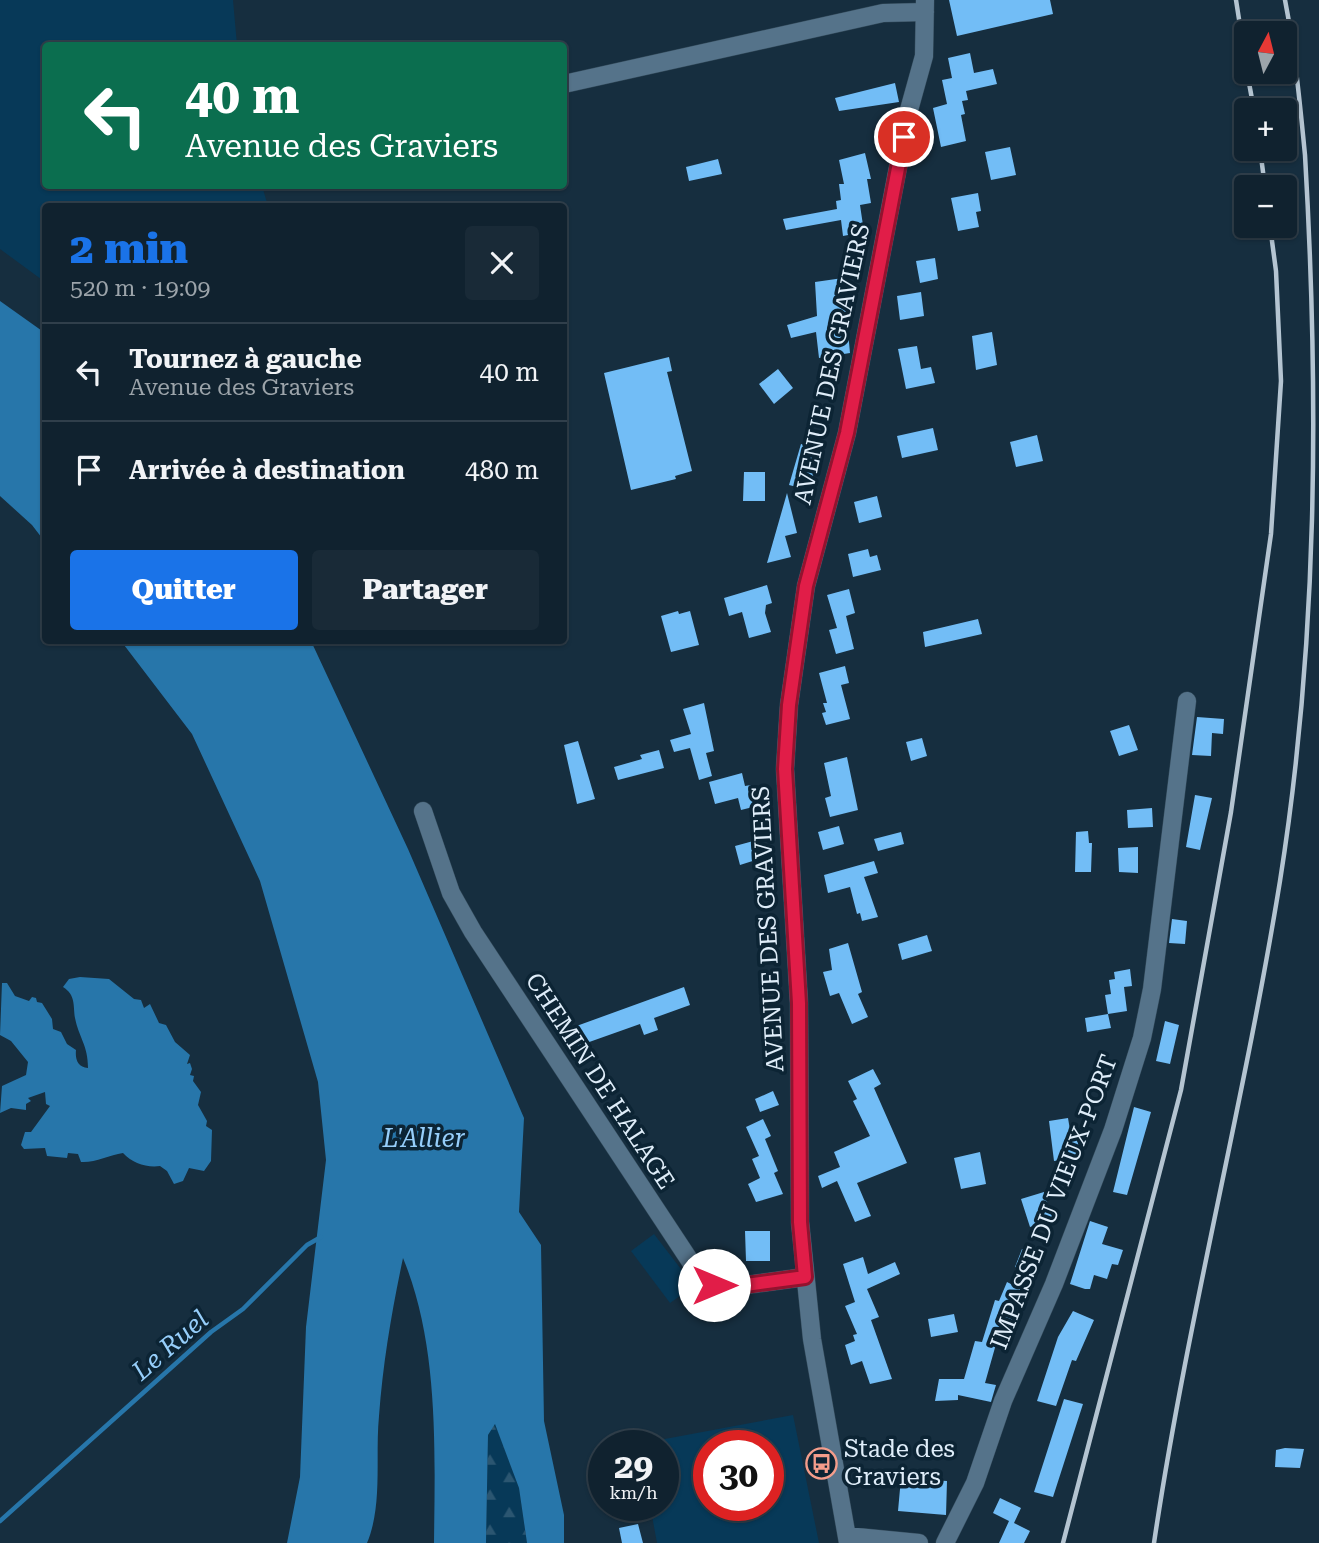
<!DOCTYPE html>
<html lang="fr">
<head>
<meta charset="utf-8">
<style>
	:root { --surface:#10222f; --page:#192a37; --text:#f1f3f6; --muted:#9ca4aa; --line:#303f4b; --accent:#1a73e8 }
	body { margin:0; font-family:"Roboto Serif",serif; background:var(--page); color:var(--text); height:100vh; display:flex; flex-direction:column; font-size:26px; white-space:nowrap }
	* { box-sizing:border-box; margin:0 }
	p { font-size:23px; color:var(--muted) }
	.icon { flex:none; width:38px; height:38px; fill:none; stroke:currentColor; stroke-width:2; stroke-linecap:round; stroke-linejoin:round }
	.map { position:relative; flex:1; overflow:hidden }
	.panel { position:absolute; left:42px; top:203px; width:525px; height:441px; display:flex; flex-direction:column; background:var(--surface); border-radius:7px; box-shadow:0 2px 5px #0004,0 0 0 2px var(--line) }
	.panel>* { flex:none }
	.hud { position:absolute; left:42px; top:42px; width:525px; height:147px; border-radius:7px; box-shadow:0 2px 5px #0004,0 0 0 2px var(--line); background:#0b6e4f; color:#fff; overflow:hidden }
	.needle { width:46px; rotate:7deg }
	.tools { position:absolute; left:1234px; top:21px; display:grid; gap:14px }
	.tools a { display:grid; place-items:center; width:63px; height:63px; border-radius:7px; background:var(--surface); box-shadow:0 2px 5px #0004,0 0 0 2px var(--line); font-size:35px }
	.speed { position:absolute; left:588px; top:1430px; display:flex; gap:14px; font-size:35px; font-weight:700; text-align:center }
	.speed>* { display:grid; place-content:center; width:91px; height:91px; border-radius:50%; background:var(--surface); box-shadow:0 2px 5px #0004,0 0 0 2px var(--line); line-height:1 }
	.speed small { font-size:18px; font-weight:400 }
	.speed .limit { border:10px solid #d22; background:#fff; color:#111 }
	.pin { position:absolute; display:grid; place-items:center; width:60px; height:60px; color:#fff; margin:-30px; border:4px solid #fff; border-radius:50%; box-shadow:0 2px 7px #0007 }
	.me { position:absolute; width:77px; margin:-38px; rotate:90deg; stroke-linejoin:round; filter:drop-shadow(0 0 5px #0008) }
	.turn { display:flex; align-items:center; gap:24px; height:147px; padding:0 28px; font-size:32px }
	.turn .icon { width:91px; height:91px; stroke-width:2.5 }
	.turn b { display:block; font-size:49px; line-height:60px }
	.round { display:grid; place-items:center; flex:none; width:74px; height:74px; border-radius:7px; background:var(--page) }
	.summary { display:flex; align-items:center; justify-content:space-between; height:119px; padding:0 28px }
	h1 { font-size:42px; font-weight:800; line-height:52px; color:var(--accent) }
	.cta { display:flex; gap:14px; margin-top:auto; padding:14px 28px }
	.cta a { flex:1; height:80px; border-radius:7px; background:var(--accent); color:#fff; font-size:28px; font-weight:800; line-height:80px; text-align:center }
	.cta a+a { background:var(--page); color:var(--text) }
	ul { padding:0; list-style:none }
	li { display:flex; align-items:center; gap:21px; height:98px; padding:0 28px; border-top:2px solid var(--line) }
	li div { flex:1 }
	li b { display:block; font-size:26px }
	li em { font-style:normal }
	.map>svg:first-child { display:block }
	.forest { fill:url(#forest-firs) }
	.green { fill:#073958; fill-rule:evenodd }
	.water { fill:#2776aa }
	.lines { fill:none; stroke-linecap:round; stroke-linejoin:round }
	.stream { stroke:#2776aa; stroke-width:4.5 }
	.building { fill:#72bdf6 }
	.minor-casing { stroke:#324959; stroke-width:19 }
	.minor { stroke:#55738a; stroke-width:18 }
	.rail { stroke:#b4c4d1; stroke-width:4.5 }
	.route-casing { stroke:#92132f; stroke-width:18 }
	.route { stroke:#e11d48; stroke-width:12 }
	.labels { text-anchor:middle; stroke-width:7; stroke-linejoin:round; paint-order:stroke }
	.street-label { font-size:24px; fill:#dfedf9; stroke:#0c2434 }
	.poi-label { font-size:24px; fill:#dfedf9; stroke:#0c2434; text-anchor:start }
	.water-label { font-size:26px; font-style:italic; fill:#96cefa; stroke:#0c2434 }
</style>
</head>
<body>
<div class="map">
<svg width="1319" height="1543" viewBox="0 0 1319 1543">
	<defs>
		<pattern id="forest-firs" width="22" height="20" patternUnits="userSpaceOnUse" patternTransform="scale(1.75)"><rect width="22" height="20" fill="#073958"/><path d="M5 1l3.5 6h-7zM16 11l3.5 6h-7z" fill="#2b5671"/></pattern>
	</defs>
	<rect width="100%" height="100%" fill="#162e3f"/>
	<path class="forest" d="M 495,1423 L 519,1488 L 527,1543 L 486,1543 L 488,1435 Z"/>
	<path class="green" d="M 0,0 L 233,0 L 237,45 L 46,46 L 46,186 L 262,186 L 268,206 L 46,206 L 45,282 L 0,249 Z
		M 654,1234 L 694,1286 L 670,1303 L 631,1251 Z
		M 793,1415 L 819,1543 L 657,1543 L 650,1505 L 663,1505 L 663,1446 L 638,1444 ZM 709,1446 L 768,1446 L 768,1505 L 709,1505 Z"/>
	<path class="water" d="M 0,301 L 45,333 L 45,542 L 32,525 L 0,496 Z
		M 121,641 L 311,641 L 408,849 L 524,1118 L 519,1212 L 541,1245 L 544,1421 L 564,1515 L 564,1543 L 527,1543 L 519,1488 L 495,1424 L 488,1435 L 486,1543 L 434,1543 C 435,1450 439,1345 403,1258 C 392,1310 383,1362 379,1416 C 375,1457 383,1505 367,1543 L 287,1543 L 300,1477 L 306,1327 L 326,1160 L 318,1082 L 260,881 L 192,734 Z
		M 80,977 L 109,979 L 134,999 L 141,1000 L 144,1008 L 150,1004 L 159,1023 L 166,1025 L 175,1042 L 190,1055 L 187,1064 L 190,1063 L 192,1069 L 190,1075 L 194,1076 L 193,1081 L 201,1092 L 198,1105 L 207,1121 L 206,1126 L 212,1130 L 211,1161 L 204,1171 L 189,1168 L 183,1181 L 174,1184 L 167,1171 L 160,1166 C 147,1168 132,1163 123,1153 C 109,1155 95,1163 81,1162 L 78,1154 L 68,1153 L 67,1158 L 47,1156 L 45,1148 L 24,1149 L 21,1145 L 25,1132 L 31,1132 L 50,1106 L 46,1104 L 45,1092 L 28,1098 L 31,1101 L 26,1104 L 26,1110 L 11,1108 L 0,1113 L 2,1086 L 26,1075 L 28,1062 L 11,1041 L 0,1035 L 2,983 L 7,983 L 15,996 L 29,1001 L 32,997 L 36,998 L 37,1002 L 42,1003 L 52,1019 L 53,1029 L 61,1032 L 67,1044 L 76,1050 C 75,1060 78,1067 88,1068 C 88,1045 79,1038 75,1018 C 73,1006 76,995 63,987 L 69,979 Z"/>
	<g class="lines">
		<path class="stream" d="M 0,1521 L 211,1332 L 243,1309 L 307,1245 L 321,1237"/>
	</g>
	<path class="building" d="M 949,0 L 1050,0 L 1053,14 L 957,36 Z
		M 970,53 L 974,73 L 993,69 L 997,84 L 966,91 L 968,100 L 962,101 L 965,114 L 961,115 L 966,141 L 941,147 L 933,108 L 947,104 L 942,80 L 952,78 L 948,58 Z
		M 895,83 L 899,102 L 839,111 L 835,98 Z
		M 1010,147 L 1016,175 L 991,180 L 985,152 Z
		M 865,153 L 871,179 L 867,179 L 871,203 L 860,205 L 864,232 L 843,236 L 841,220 L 786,230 L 783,219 L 837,209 L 836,201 L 841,200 L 839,184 L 844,184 L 839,160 Z
		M 718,159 L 722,174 L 689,181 L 686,167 Z
		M 978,193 L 981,211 L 976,212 L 979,227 L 958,231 L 951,198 Z
		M 935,258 L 938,279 L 920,283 L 916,261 Z
		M 843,278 L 850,353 L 819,358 L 816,332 L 791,338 L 787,325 L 817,316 L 815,282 Z
		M 921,292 L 924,316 L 900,320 L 897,296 Z
		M 992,332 L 997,365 L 976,370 L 972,336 Z
		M 917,346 L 921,369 L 931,367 L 935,383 L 906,389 L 898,349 Z
		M 669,357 L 672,371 L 667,372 L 692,471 L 675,476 L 676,479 L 631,490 L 604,373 Z
		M 778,369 L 793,388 L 774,404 L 759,384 Z
		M 933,428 L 938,450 L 902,458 L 897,436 Z
		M 1037,435 L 1043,461 L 1016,467 L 1010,442 Z
		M 801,444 L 821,449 L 809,490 L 789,485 Z
		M 744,472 L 765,472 L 765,501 L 743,501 Z
		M 787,493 L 797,533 L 785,536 L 791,557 L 767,563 Z
		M 877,496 L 882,517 L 859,523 L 854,502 Z
		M 868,549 L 870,557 L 877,555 L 881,570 L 853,577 L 848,554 Z
		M 767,585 L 772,603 L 766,605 L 765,613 L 771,632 L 749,638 L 742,612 L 729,616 L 724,598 Z
		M 849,589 L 855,613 L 846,616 L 854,649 L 836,654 L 829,630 L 837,628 L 827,595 Z
		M 678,611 L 679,614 L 690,611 L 699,645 L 671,652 L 661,616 Z
		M 978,619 L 982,634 L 925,647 L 923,632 Z
		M 845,666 L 849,683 L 841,685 L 850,719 L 826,725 L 822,713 L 826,712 L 823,703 L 827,703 L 819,673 Z
		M 704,703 L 714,751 L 706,753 L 712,776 L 699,780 L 690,748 L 674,752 L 670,740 L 691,734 L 683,709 Z
		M 1197,717 L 1224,719 L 1223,734 L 1212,733 L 1211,756 L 1192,755 Z
		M 1129,725 L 1138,750 L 1119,756 L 1110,731 Z
		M 922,738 L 927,756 L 911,761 L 906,742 Z
		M 578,741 L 595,799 L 577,804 L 564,745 Z
		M 659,750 L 664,768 L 618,780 L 614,767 L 642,759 L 640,755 Z
		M 847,757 L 858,810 L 830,817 L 825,798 L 831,796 L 824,763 Z
		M 742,773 L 745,786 L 751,785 L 757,806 L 741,810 L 738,798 L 715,804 L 709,782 Z
		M 1195,795 L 1212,798 L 1200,850 L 1186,847 Z
		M 1152,808 L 1153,827 L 1128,828 L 1127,810 Z
		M 839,826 L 844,844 L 823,850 L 818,832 Z
		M 1088,831 L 1089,843 L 1092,843 L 1091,872 L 1075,872 L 1076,832 Z
		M 901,832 L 904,844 L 878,851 L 874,839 Z
		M 757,840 L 762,858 L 740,865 L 735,846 Z
		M 1138,847 L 1138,873 L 1119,872 L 1118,848 Z
		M 874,861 L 878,873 L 864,877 L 878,917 L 862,921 L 860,913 L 857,914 L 850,887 L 828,893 L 824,875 Z
		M 1172,919 L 1187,921 L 1185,944 L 1169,943 Z
		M 927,935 L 932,951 L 902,960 L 898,944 Z
		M 848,943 L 862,992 L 858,994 L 868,1017 L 852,1024 L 839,993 L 830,996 L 823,972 L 832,970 L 829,949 Z
		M 1130,969 L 1132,986 L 1124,987 L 1127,1011 L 1108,1014 L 1105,995 L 1111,994 L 1109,980 L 1115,979 L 1114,972 Z
		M 684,987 L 690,1005 L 654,1018 L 658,1030 L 644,1035 L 640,1024 L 578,1046 L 571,1028 Z
		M 1108,1014 L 1111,1028 L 1087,1032 L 1085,1018 Z
		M 1165,1021 L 1179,1025 L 1170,1064 L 1156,1061 Z
		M 873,1069 L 881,1084 L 874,1088 L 907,1163 L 857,1183 L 871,1216 L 855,1222 L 837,1181 L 822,1188 L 818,1176 L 840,1167 L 834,1152 L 870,1136 L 853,1101 L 857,1099 L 848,1081 Z
		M 773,1091 L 779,1105 L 760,1112 L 755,1099 Z
		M 1134,1107 L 1151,1112 L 1127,1195 L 1113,1192 Z
		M 1068,1118 L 1071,1136 L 1076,1135 L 1081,1157 L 1054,1161 L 1049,1121 Z
		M 763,1119 L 771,1136 L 765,1139 L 778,1171 L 774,1173 L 783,1194 L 756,1202 L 748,1184 L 760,1178 L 752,1159 L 759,1156 L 746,1127 Z
		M 980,1152 L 986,1184 L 961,1189 L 954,1158 Z
		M 1044,1192 L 1053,1220 L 1030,1227 L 1021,1199 Z
		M 1090,1221 L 1108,1227 L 1102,1244 L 1123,1250 L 1118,1265 L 1112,1264 L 1107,1279 L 1094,1275 L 1090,1289 L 1085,1289 L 1070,1284 Z
		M 745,1231 L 770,1231 L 770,1261 L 746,1261 Z
		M 1022,1249 L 1037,1256 L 1030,1272 L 1015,1267 Z
		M 863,1257 L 868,1274 L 895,1262 L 900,1274 L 867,1289 L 879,1317 L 871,1320 L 892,1379 L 870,1384 L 862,1361 L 851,1365 L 845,1345 L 855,1341 L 853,1335 L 857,1334 L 845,1306 L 855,1302 L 843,1264 Z
		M 1007,1282 L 1021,1289 L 1006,1339 L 998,1337 L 985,1383 L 996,1385 L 991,1402 L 958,1395 L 958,1400 L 935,1401 L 939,1379 L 964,1379 L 975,1341 L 982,1342 L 995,1300 L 999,1301 Z
		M 1073,1311 L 1094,1320 L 1076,1361 L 1072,1360 L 1056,1406 L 1037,1401 L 1058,1337 Z
		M 954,1314 L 958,1332 L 931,1337 L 928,1319 Z
		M 1064,1399 L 1083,1404 L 1053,1497 L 1034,1492 Z
		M 1285,1448 L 1304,1449 L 1300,1468 L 1275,1467 L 1276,1450 Z
		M 901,1478 L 947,1481 L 946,1515 L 898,1511 Z
		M 1000,1498 L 1021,1508 L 1014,1523 L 1030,1531 L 1024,1543 L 999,1543 L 1009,1521 L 993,1513 Z
		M 638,1524 L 643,1543 L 622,1543 L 619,1528 Z"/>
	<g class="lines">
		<defs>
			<path id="minor" d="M 564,84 L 883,13 L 925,12
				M 423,811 L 451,893 L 473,932 L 698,1273 L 714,1285 L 731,1287 L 805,1277
				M 847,1536 L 919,1543
				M 848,1543 L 812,1339 L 800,1222 L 799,1003 L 785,769 L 789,705 L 806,586 L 847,433 L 909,110 L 924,56 L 925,0
				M 945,1543 L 975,1483 L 1003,1401 L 1054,1284 L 1113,1130 L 1142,1038 L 1152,989 L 1187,701"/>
		</defs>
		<use href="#minor" class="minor-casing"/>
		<use href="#minor" class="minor"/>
		<path class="rail" d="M 1236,0 L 1246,64
			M 1247,72 L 1254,110
			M 1260,149 L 1265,187
			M 1063,1543 L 1181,1090 L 1231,812 L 1271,534 L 1281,381 L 1276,271 L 1270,226
			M 1154,1543 C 1187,1321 1244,1103 1280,881 C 1318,642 1319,397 1305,155 C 1300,104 1295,51 1285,0"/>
	</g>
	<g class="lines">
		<defs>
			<path id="route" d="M 714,1285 L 731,1287 L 805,1277 L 800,1222 L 799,1003 L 785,769 L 789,705 L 806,586 L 847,433 L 904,137"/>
		</defs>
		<use href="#route" class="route-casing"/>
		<use href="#route" class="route"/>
	</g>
	<defs>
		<symbol id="bus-ring" viewBox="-11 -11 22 22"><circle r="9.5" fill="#0c2434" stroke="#f49d8b" stroke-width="1.5"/><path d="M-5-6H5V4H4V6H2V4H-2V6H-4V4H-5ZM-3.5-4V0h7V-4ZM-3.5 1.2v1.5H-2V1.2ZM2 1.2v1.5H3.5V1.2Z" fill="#f49d8b"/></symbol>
	</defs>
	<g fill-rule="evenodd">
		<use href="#bus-ring" x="804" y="1446" width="35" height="35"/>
	</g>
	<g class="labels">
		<g class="street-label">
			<text transform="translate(832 364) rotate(-78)" y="8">AVENUE DES GRAVIERS</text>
			<text transform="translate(768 929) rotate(-93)" y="8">AVENUE DES GRAVIERS</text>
			<text transform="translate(600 1081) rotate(57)" y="8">CHEMIN DE HALAGE</text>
			<text transform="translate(1054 1202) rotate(-69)" y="8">IMPASSE DU VIEUX-PORT</text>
		</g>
		<g class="poi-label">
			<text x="844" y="1457">Stade des<tspan x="844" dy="28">Graviers</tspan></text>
		</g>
		<g class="water-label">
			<text x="424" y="1147">L'Allier</text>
			<text transform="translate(170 1345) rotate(-41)" y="9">Le Ruel</text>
		</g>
	</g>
</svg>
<div class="tools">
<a><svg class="needle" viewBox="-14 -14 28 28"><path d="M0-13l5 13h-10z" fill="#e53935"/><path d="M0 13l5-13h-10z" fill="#9ca4aa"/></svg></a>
<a>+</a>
<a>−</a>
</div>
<div class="speed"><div>29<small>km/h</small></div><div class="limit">30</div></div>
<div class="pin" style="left:904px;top:137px;background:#d93025"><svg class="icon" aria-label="arrive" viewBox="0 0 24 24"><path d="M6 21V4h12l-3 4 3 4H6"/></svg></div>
<svg class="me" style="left:714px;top:1285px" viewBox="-20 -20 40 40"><circle r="19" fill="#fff"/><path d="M0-13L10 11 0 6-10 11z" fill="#e11d48"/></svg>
<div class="hud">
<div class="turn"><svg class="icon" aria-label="left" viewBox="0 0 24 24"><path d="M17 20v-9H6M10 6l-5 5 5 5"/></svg><div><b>40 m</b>Avenue des Graviers</div></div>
</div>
<section class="panel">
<div class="summary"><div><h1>2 min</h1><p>520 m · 19:09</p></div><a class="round"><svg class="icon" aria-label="close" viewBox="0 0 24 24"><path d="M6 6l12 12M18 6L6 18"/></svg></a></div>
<ul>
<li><svg class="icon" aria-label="left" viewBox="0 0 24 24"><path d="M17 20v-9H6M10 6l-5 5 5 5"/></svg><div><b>Tournez à gauche</b><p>Avenue des Graviers</p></div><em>40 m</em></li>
<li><svg class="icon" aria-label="arrive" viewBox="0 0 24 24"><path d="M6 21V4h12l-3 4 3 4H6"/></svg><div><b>Arrivée à destination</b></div><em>480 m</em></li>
</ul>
<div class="cta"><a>Quitter</a><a>Partager</a></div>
</section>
</div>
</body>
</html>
